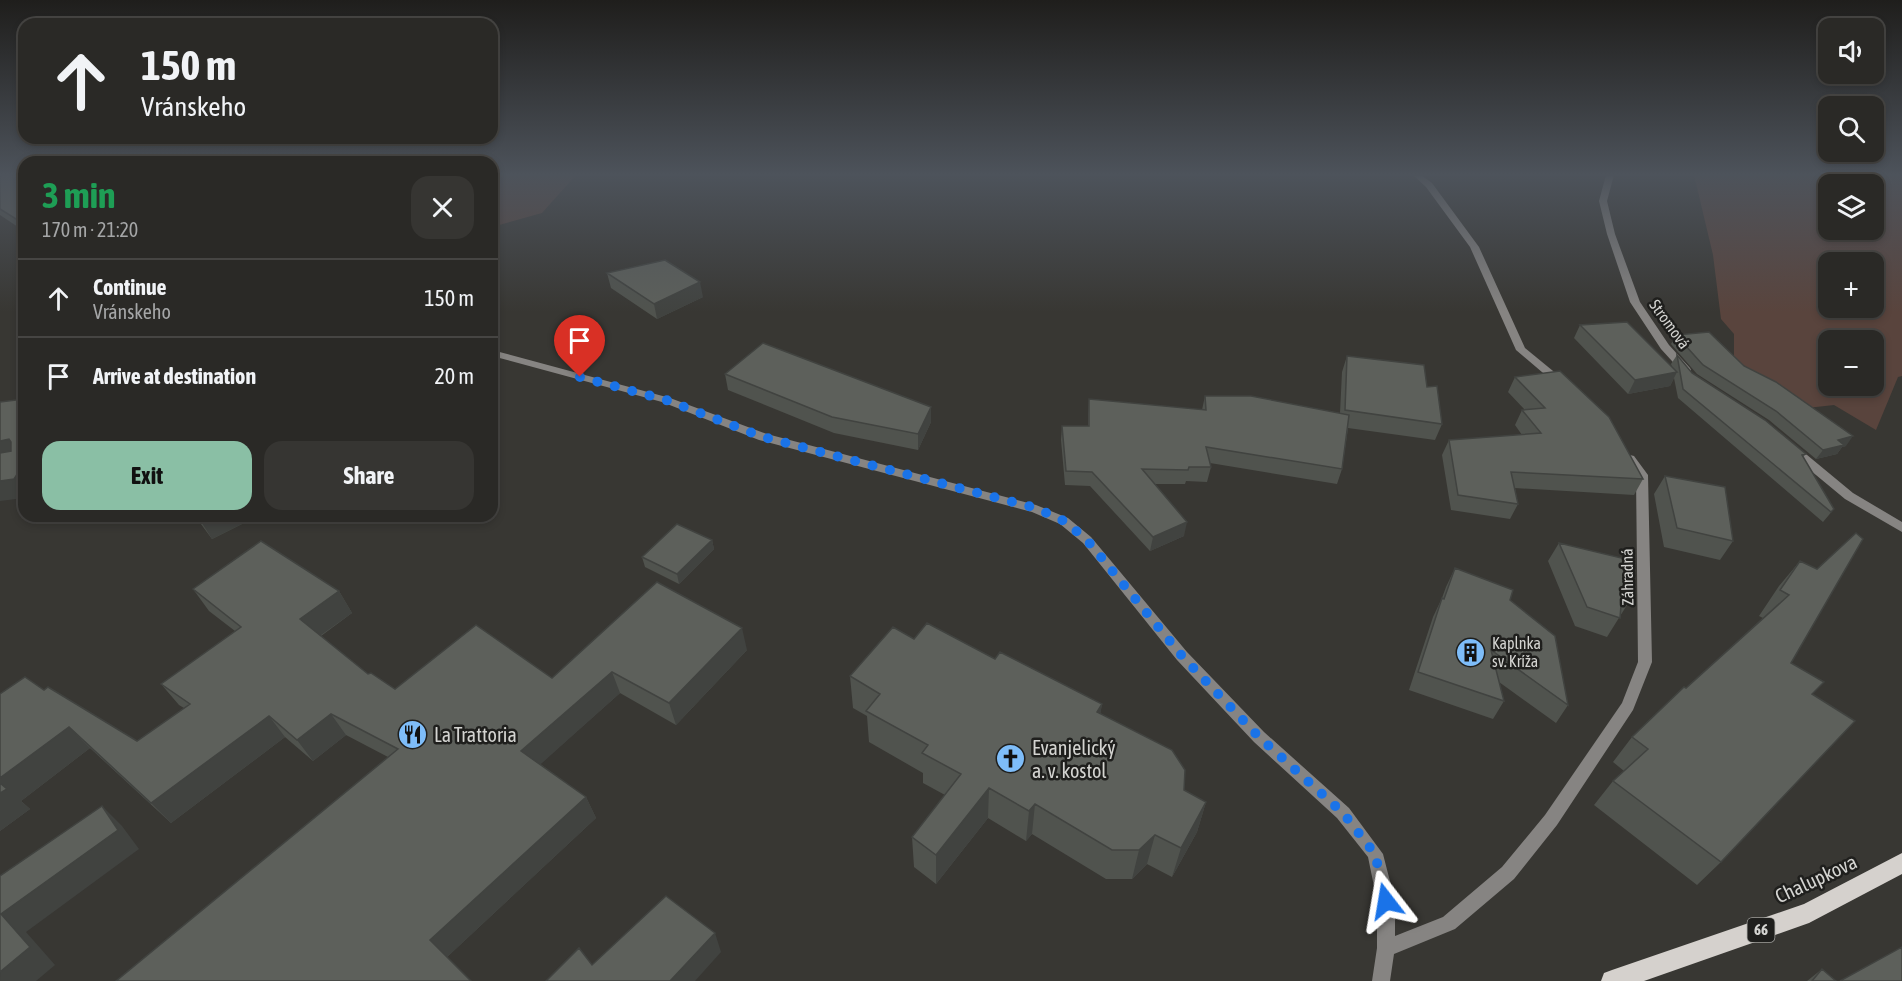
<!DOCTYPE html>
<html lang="en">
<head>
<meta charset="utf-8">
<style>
	:root { --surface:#2a2926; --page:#363532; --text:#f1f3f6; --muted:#a5a6a7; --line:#464543; --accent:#8abfa5 }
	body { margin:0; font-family:"Asap Condensed",sans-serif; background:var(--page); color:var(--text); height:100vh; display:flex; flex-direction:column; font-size:22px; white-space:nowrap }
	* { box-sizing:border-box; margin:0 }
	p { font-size:20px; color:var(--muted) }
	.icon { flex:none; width:33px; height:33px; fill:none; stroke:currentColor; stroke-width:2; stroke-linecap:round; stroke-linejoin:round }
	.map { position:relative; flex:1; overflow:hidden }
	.details { position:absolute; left:18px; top:156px; width:480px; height:366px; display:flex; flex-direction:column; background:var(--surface); border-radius:18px; box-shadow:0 3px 9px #0003,0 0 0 2px var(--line) }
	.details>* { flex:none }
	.top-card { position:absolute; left:18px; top:18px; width:480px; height:126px; border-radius:18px; box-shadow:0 3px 9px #0003,0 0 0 2px var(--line); background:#2a2926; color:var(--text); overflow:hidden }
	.buttons { position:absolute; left:1818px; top:18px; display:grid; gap:12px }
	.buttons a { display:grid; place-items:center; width:66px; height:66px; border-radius:12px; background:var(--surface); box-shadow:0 3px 9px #0003,0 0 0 2px var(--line); font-size:30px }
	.pin { position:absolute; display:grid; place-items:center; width:51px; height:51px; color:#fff; margin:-62px -26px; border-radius:50% 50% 50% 0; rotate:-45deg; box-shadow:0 0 6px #0007 }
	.pin .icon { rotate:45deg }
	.me { position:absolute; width:66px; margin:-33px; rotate:346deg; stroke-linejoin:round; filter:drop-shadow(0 0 4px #0008) }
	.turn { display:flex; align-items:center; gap:21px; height:126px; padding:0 24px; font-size:27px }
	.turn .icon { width:78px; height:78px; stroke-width:2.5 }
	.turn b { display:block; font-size:42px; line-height:51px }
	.round { display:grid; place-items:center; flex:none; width:63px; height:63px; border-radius:18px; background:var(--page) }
	.summary { display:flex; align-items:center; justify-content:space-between; height:102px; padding:0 24px }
	h1 { font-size:36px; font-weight:700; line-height:45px; color:#1e9e55 }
	.primary-button { display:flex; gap:12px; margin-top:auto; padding:12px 24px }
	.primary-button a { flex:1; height:69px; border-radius:18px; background:var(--accent); color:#111; font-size:24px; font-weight:700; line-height:69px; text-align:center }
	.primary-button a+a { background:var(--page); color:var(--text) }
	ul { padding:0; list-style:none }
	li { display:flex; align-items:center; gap:18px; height:78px; padding:0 24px; border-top:2px solid var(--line) }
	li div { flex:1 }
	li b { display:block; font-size:22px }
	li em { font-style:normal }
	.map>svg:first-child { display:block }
	.green { fill:#59443d; fill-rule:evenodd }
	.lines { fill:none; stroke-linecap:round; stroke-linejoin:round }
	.minor { fill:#868482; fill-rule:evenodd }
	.primary { fill:#d5d1cd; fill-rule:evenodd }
	.wall { fill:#50534e }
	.shaded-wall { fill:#414340 }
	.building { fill:#5d605b; stroke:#414340; stroke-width:1.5 }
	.route { stroke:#1a73e8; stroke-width:10; stroke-dasharray:0 18 }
	.labels { text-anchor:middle; stroke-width:5; stroke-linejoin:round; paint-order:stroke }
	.shield { fill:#1f1f1d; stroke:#9e9e9b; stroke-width:1.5 }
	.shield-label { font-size:15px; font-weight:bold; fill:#d4d4d1 }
	.street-label { font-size:16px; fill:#d4d4d1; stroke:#1f1f1d }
	.poi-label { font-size:16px; fill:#d4d4d1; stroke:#1f1f1d; text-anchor:start }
	.near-poi-label { font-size:20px; fill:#d4d4d1; stroke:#1f1f1d; text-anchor:start }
	.near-street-label { font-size:20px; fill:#d4d4d1; stroke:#1f1f1d }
</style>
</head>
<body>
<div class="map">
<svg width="1902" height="981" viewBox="0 0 1902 981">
	<rect width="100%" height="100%" fill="#383733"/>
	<path class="green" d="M 492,175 L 576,175 L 542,213 L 492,227 Z
		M 1694,175 L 1902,175 L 1902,376 L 1898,377 L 1876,430 L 1834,405 L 1807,408 L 1734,363 L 1734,334 L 1721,319 L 1713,255 ZM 1828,184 L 1874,184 L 1874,230 L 1828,230 ZM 1828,262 L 1874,262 L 1874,308 L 1828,308 ZM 1828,340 L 1874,340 L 1874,386 L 1828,386 Z"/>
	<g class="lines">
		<path class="minor" d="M 1413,175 L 1421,175 L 1432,183 L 1479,247 L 1525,348 L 1564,380 L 1565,382 L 1564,384 L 1556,384 L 1516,350 L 1470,247 L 1426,187 Z
			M 1606,175 L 1614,175 L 1607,201 L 1615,234 L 1640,302 L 1669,345 L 1690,368 L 1691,370 L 1690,372 L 1682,372 L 1661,349 L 1630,302 L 1607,234 L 1599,201 Z
			M 492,350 L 670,398 L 767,434 L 1036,505 L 1068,518 L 1091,537 L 1187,652 L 1264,732 L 1349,808 L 1383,854 L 1395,901 L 1395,936 L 1443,917 L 1502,867 L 1545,815 L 1622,703 L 1638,662 L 1636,475 L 1624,459 L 1630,455 L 1634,456 L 1648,475 L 1652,662 L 1633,710 L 1557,825 L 1514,879 L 1455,929 L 1394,954 L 1390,981 L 1372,981 L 1377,948 L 1377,901 L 1368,857 L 1337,818 L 1254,742 L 1177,660 L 1083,543 L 1060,524 L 1032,512 L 759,440 L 662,402 L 492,356 Z
			M 1791,444 L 1795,445 L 1853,493 L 1902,522 L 1902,532 L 1845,499 L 1787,451 L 1785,448 Z"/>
		<path class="primary" d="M 1902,853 L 1902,874 L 1809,923 L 1644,981 L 1601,981 L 1604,973 L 1612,970 L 1804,904 Z"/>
	</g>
	<path class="wall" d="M 0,175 L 24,181 L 24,231 L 0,215 Z
		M 607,273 L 703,297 L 657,319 L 611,288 Z
		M 1580,325 L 1672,367 L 1671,364 L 1677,355 L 1692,373 L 1806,454 L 1803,457 L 1834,509 L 1823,522 L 1678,398 L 1674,378 L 1670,386 L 1628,394 L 1574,338 Z
		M 1676,335 L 1744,366 L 1846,446 L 1842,447 L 1837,454 L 1816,459 L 1769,420 L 1697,374 L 1671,344 Z
		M 1347,356 L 1427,387 L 1442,424 L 1435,440 L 1348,428 L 1342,469 L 1337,484 L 1210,463 L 1211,467 L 1207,482 L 1186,481 L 1185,484 L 1155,484 L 1184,536 L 1150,551 L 1090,486 L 1065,485 L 1061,440 L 1062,426 L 1088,426 L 1088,414 L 1089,399 L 1202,410 L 1205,396 L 1340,413 L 1342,372 Z
		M 725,374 L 931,407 L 931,422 L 918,450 L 834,433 L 728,390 Z
		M 1515,377 L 1643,479 L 1634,495 L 1515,488 L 1518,504 L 1510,519 L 1451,510 L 1442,455 L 1449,440 L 1522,435 L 1515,425 L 1522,410 L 1525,410 L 1508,392 Z
		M 1665,476 L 1733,541 L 1720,560 L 1664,547 L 1654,494 Z
		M 195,516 L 258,516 L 212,539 Z
		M 712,540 L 714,549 L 679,584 L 645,567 L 642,557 Z
		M 1559,543 L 1632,597 L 1607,637 L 1575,626 L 1548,561 Z
		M 1800,561 L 1791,663 L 1812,694 L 1721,862 L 1697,885 L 1594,805 L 1613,781 L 1624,771 L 1613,762 L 1632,737 L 1763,618 L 1759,616 L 1779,586 Z
		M 1455,568 L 1510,600 L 1568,705 L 1556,723 L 1499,682 L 1504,701 L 1493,719 L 1409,690 L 1433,617 L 1442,598 L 1446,587 Z
		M 193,589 L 339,591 L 352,613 L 321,636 L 368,674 L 395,689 L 552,678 L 747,650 L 676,725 L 620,693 L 540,764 L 586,797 L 596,818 L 447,957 L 116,981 L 388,757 L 346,735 L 313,761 L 285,737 L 171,823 L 90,748 L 21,801 L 30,809 L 0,831 L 0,694 L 44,690 L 137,741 L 184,708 L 179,705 L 161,684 L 235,631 L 209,611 Z
		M 914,639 L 995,659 L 1102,704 L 1100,714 L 1184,790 L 1206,802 L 1197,832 L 1172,877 L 1147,864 L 1132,879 L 1106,879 L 1032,834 L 1026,841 L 988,818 L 936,884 L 914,867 L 912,837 L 945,795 L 923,783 L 923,773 L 869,742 L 867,716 L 853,708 L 850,676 Z
		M 1822,969 L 1836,981 L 1807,981 Z"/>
	<path class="shaded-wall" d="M 700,282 L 703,297 L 657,319 L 654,304 Z
		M 1677,372 L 1670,386 L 1628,394 L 1635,380 Z
		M 931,407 L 931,422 L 918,450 L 918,434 Z
		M 1853,436 L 1846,446 L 1842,447 L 1837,454 L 1816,459 L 1823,450 L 1838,440 Z
		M 9,439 L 24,458 L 0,463 L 0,441 Z
		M 24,464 L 24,498 L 0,501 L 0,481 Z
		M 208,516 L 258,516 L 212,539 L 200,520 Z
		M 1187,522 L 1184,536 L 1150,551 L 1153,537 Z
		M 712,540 L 714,549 L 679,584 L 677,574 Z
		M 339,591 L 352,613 L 314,640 L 300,619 Z
		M 742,628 L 747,650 L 676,725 L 669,703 Z
		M 612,672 L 620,693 L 532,772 L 521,751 Z
		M 1102,704 L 1097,735 L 1097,712 Z
		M 331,714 L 346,735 L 313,761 L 297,740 Z
		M 269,716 L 285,737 L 171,823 L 151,803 Z
		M 69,727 L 90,748 L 21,801 L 30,809 L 0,831 L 0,778 Z
		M 989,788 L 988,818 L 936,884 L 936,855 Z
		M 586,797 L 596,818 L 445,959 L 430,940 Z
		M 1206,802 L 1197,832 L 1172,877 L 1181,848 Z
		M 1035,804 L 1032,834 L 1026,841 L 1029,811 Z
		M 102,806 L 122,826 L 139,849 L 26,932 L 55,965 L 36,981 L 0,981 L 1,914 Z
		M 1155,835 L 1147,864 L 1132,879 L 1139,850 Z
		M 715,933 L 721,952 L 695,981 L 670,981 Z"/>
	<path class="building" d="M 0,175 L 15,175 L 24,181 L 24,224 L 0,209 Z
		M 665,260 L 700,282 L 654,304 L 607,273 Z
		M 1627,322 L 1677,372 L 1635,380 L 1580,325 Z
		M 1709,332 L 1744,366 L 1776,382 L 1853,436 L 1838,440 L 1844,445 L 1823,450 L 1776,411 L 1703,365 L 1676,335 Z
		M 763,343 L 931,407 L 918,434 L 832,417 L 725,374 Z
		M 1677,355 L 1692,373 L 1765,420 L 1806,454 L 1802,455 L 1834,509 L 1831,512 L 1683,389 Z
		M 1347,356 L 1424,365 L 1427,387 L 1437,386 L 1442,424 L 1345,410 Z
		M 1560,371 L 1609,417 L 1643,479 L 1511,472 L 1518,504 L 1458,495 L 1449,440 L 1541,433 L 1522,410 L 1545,408 L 1515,377 Z
		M 1205,396 L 1251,396 L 1349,415 L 1342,469 L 1206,447 L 1211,467 L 1189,467 L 1188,470 L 1142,469 L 1187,522 L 1153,537 L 1092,472 L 1066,471 L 1062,426 L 1089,426 L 1089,399 L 1206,410 Z
		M 24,399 L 24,464 L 14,479 L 0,481 L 0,453 L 11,451 L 11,442 L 9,439 L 0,441 L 0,402 Z
		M 1665,476 L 1725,487 L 1733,541 L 1677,528 Z
		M 197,516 L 208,516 L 200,520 Z
		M 677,524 L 712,540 L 677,574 L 642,557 Z
		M 1856,533 L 1863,539 L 1791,663 L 1824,682 L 1812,694 L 1855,721 L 1721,862 L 1613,781 L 1648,749 L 1632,737 L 1684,687 L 1686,688 L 1789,595 L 1780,590 L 1800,561 L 1817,569 Z
		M 261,541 L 339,591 L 300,619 L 368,674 L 371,673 L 395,689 L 476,625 L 552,678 L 657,582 L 742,628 L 669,703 L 612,672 L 521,751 L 586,797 L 430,940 L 471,981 L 116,981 L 398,749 L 331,714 L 297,740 L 269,716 L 151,803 L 69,727 L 0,778 L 0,694 L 25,677 L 44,690 L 48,687 L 137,741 L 190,704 L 161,684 L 241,627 L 193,589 Z
		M 1559,543 L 1634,561 L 1632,597 L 1622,593 L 1620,618 L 1587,607 Z
		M 1455,568 L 1513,590 L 1510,600 L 1555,636 L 1568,705 L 1491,650 L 1504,701 L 1418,672 L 1442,598 L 1444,599 Z
		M 927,623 L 995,659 L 1000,652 L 1102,704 L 1097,712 L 1172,750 L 1185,770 L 1184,790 L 1206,802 L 1181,848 L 1155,835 L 1139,850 L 1112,850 L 1035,804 L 1029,811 L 989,788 L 936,855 L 912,837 L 961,774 L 922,753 L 928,745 L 866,711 L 880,694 L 850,676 L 893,627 L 914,639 Z
		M 0,783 L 7,789 L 0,793 Z
		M 102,806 L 118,830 L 1,914 L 30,947 L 0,972 L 0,876 Z
		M 666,896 L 715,933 L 670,981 L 546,981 L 579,948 L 592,965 Z
		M 1902,947 L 1902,981 L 1840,981 Z
		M 1822,969 L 1836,981 L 1812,981 Z"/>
	<linearGradient id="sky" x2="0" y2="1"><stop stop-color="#1f1e1c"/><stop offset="0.56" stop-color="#4d535b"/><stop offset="1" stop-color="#4d535b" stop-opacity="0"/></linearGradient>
	<rect width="1902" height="312" fill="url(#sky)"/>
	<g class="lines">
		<path class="route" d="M 580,377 L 666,400 L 763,437 L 1036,508 L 1064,521 L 1087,540 L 1182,656 L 1259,737 L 1343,813 L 1375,854 L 1386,901"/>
	</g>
	<defs>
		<symbol id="building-disc" viewBox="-11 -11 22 22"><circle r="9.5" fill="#7ebdf9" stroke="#1f1f1d"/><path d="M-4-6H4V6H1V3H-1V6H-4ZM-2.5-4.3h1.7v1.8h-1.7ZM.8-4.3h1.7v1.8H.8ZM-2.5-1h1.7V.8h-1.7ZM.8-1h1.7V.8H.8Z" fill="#111"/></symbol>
		<symbol id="restaurant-disc" viewBox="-11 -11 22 22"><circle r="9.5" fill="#7ebdf9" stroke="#1f1f1d"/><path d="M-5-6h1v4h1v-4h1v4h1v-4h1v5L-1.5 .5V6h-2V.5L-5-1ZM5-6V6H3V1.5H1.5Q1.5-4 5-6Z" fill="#111"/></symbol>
		<symbol id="church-disc" viewBox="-11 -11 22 22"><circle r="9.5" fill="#7ebdf9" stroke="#1f1f1d"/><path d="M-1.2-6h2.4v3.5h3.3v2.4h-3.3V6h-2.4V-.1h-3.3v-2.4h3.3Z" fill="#111"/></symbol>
	</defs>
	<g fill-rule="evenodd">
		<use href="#building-disc" x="1454" y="636" width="33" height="33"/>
		<use href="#restaurant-disc" x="396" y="718" width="33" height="33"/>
		<use href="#church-disc" x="994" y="742" width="33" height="33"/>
	</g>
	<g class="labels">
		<rect class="shield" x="1747.5" y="918" width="27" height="24" rx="4.5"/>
		<g class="shield-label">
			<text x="1761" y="935">66</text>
		</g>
		<g class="street-label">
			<text transform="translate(1670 324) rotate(54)" y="6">Stromová</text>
			<text transform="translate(1627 577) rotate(-91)" y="6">Záhradná</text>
		</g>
		<g class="poi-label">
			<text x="1492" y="649">Kaplnka<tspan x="1492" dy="18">sv. Kríža</tspan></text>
		</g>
		<g class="near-poi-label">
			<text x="434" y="742">La Trattoria</text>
			<text x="1032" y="755">Evanjelický<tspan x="1032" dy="23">a. v. kostol</tspan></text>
		</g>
		<g class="near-street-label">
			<text transform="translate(1816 879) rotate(-25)" y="7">Chalupkova</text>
		</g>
	</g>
</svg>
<div class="buttons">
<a><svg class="icon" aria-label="sound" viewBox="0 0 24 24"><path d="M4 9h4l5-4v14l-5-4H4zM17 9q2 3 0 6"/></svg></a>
<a><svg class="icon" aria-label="search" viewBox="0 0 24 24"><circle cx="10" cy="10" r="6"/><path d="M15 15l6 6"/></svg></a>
<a><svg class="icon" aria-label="layers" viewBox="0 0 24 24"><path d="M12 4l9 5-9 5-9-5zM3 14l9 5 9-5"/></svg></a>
<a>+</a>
<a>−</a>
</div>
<div class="pin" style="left:580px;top:377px;background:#d93025"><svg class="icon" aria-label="arrive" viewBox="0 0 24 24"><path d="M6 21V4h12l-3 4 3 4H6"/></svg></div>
<svg class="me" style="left:1386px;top:901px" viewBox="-20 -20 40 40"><path d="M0-17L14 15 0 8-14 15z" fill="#1a73e8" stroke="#fff" stroke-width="4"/></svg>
<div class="top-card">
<div class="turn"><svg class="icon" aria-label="ahead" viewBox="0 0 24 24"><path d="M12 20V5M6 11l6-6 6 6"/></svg><div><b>150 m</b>Vránskeho</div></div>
</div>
<section class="details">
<div class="summary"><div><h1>3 min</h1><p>170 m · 21:20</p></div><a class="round"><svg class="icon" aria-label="close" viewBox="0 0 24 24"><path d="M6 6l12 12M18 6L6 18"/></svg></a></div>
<ul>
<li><svg class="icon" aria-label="ahead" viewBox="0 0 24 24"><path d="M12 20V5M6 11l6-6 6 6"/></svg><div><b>Continue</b><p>Vránskeho</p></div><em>150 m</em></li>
<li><svg class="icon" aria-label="arrive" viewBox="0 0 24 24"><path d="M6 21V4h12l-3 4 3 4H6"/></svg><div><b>Arrive at destination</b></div><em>20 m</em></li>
</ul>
<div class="primary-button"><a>Exit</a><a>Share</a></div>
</section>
</div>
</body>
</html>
